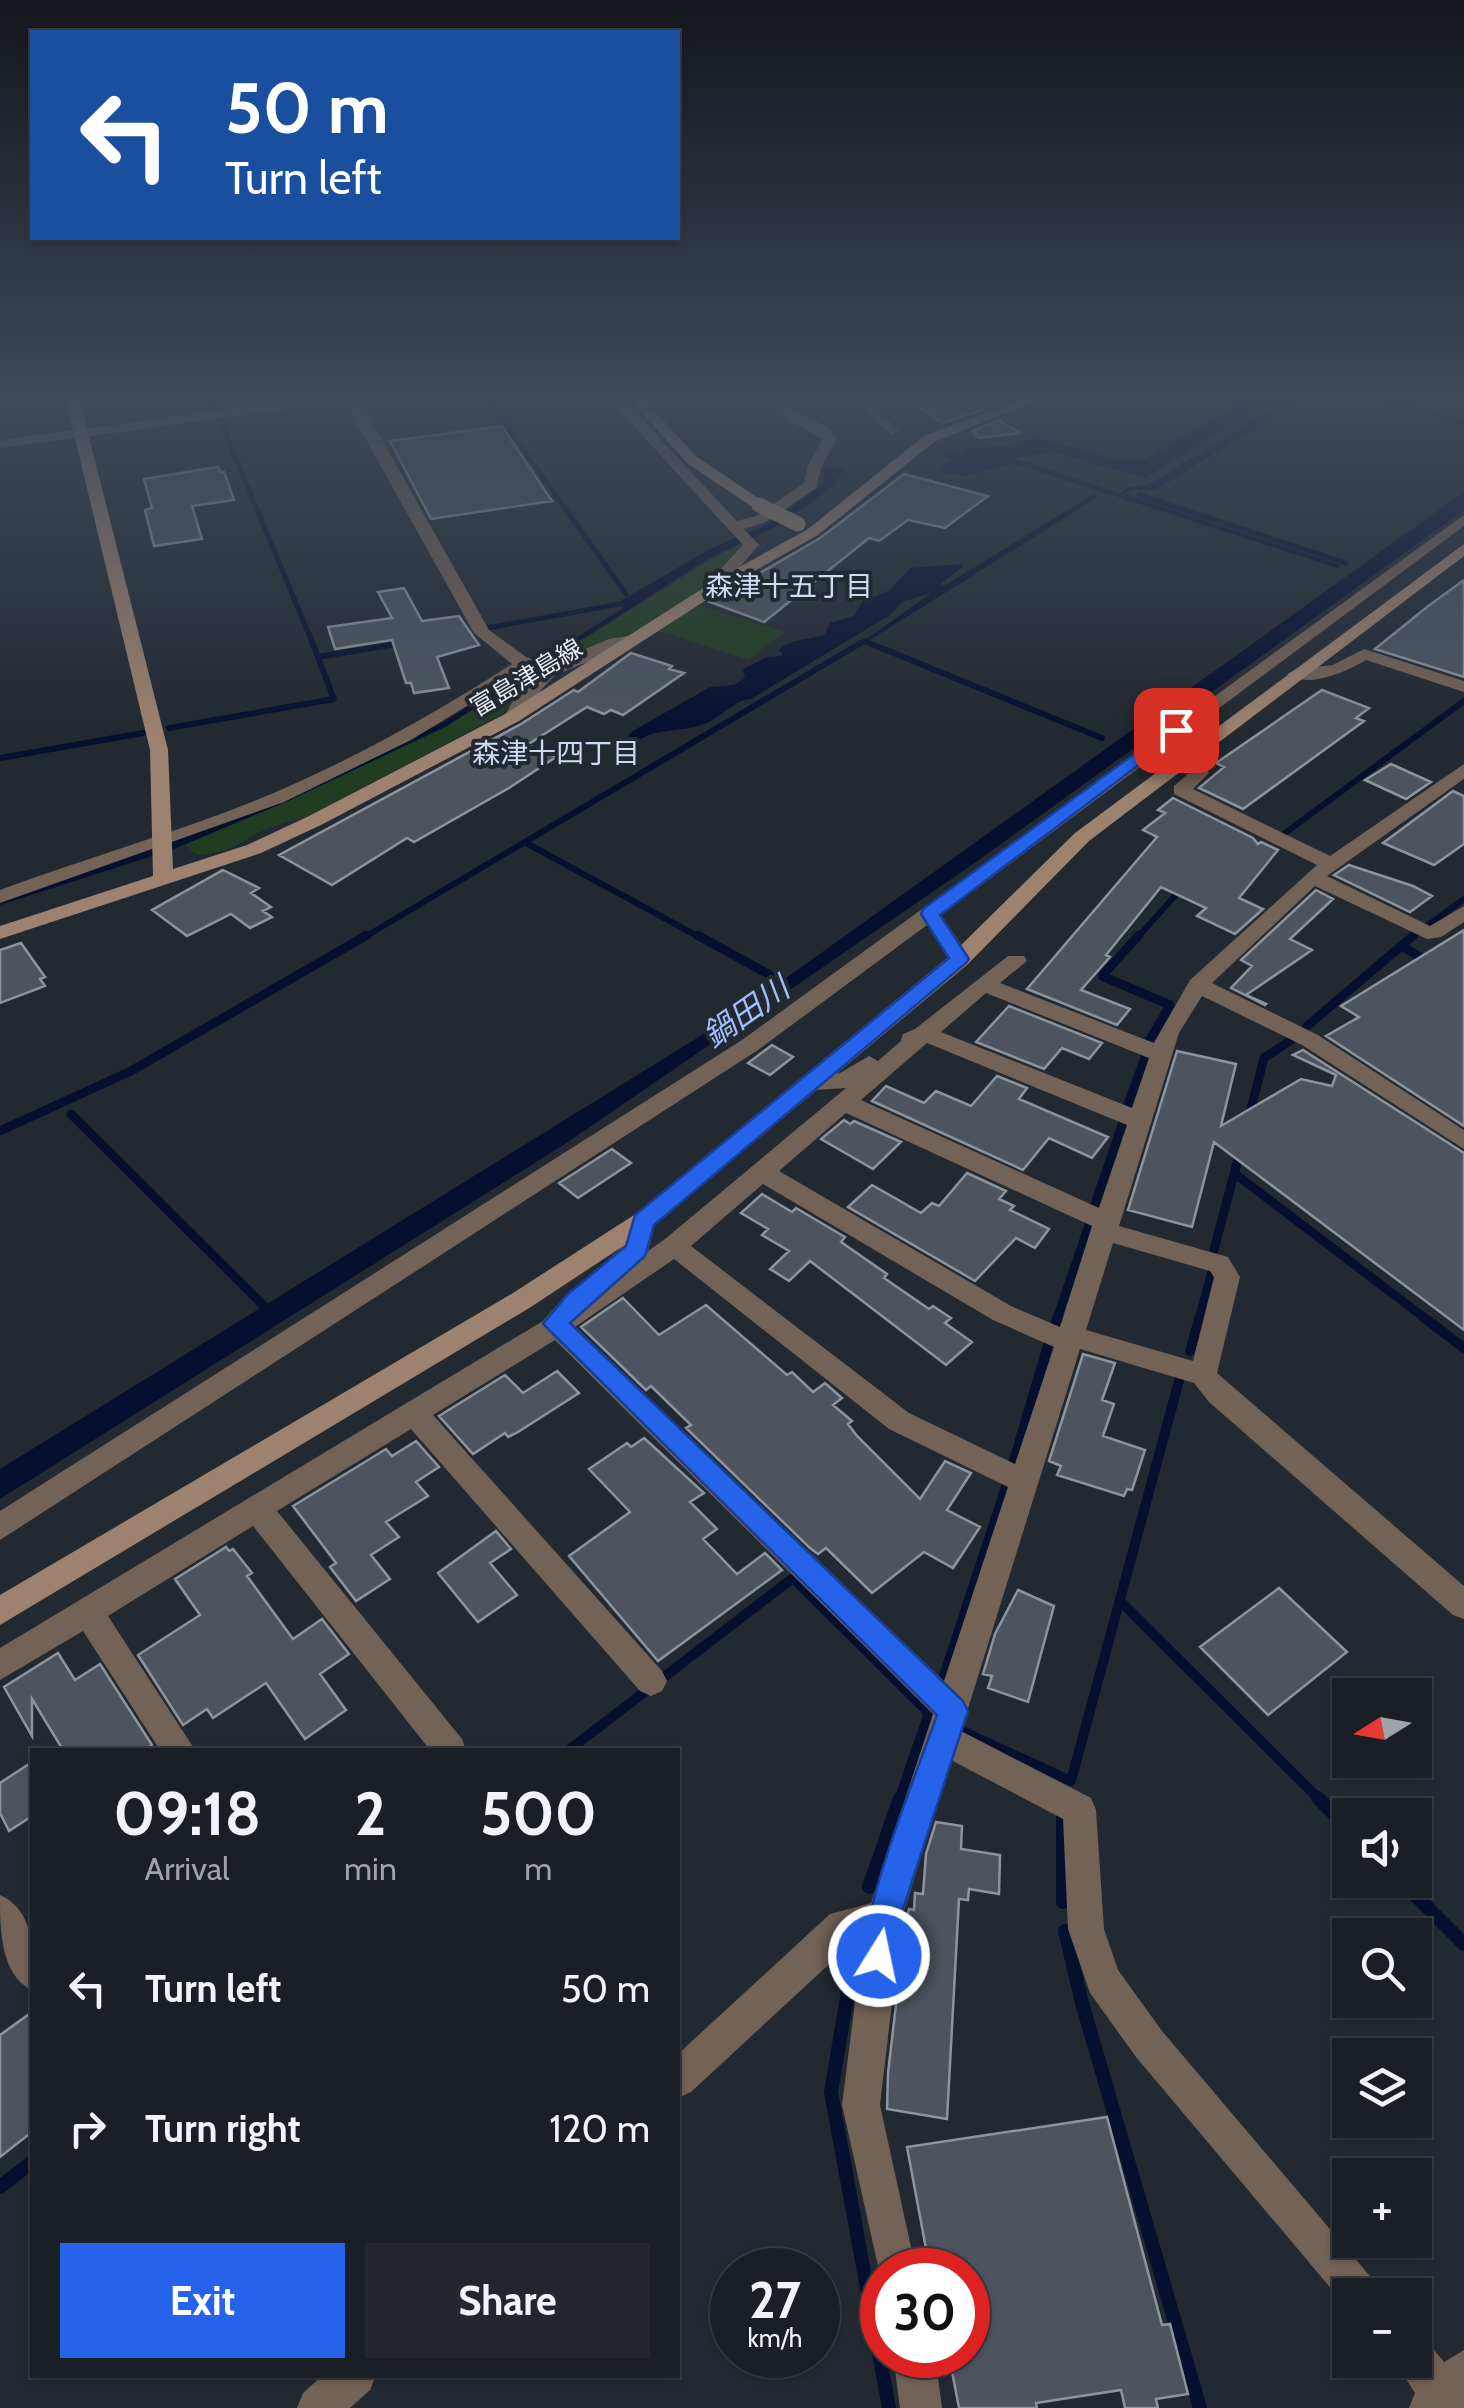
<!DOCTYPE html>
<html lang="en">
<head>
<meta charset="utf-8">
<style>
	:root { --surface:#1a1f25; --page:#23272d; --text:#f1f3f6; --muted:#9fa2a7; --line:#383d42; --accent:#2563eb }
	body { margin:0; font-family:Cabin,"Noto Sans JP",sans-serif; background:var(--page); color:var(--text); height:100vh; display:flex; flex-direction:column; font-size:38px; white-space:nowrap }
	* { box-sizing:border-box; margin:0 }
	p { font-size:32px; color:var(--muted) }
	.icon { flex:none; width:55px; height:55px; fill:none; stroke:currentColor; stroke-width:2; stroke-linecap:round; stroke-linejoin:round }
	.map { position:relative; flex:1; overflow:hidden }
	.drawer { position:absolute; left:30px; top:1748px; width:650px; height:630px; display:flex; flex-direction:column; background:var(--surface); border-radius:0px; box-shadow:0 2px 8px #0004,0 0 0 2px var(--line) }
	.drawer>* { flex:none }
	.guide { position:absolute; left:30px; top:30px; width:650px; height:210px; border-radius:0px; box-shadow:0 2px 8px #0004,0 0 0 2px var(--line); background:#1a4fa0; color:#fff; overflow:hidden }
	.needle { width:65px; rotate:259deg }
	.tools { position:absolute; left:1332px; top:1678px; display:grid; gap:20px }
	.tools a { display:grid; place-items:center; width:100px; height:100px; border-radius:0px; background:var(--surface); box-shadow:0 2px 8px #0004,0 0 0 2px var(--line); font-size:50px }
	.speed { position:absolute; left:710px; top:2248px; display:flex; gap:20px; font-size:50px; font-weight:700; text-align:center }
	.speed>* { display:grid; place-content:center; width:130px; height:130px; border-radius:50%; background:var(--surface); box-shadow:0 2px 8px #0004,0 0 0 2px var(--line); line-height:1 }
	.speed small { font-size:25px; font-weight:400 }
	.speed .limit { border:15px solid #d22; background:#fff; color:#111 }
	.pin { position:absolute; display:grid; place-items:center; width:85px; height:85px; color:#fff; margin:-42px; border-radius:20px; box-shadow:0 5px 15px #0006 }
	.me { position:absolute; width:110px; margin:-55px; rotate:10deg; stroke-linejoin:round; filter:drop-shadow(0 0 8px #0008) }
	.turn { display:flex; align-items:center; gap:35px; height:210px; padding:0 30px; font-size:45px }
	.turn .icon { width:130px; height:130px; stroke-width:2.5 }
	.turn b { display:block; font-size:70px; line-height:85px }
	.eta { display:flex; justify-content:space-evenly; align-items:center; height:170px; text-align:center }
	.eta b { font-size:60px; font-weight:700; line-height:70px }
	.button { display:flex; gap:20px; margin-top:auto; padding:20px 30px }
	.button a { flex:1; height:115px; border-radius:0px; background:var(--accent); color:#fff; font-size:40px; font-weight:700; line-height:115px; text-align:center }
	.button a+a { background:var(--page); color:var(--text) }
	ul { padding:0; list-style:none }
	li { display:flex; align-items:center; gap:30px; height:140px; padding:0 30px }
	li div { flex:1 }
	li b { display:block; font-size:38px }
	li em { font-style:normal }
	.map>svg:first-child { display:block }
	.green { fill:#213d21 }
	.water { fill:#05102f }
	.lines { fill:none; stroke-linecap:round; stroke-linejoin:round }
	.stream-far4 { stroke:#05102f; stroke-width:5 }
	.stream-far3 { stroke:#05102f; stroke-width:6 }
	.stream-far2 { stroke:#05102f; stroke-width:9 }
	.stream-far1 { stroke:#05102f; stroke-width:10 }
	.stream { stroke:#05102f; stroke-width:14 }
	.building { fill:#4d545d; stroke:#8c949e; stroke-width:2.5 }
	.street { fill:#736256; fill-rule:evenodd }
	.secondary { fill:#9d826f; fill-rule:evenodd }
	.secondary-bridge { stroke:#9d826f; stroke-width:15 }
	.route { fill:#2563eb; stroke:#184099; stroke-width:2.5 }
	.labels { text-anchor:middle; stroke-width:8; stroke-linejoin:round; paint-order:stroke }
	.far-street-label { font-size:25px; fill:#eaeef3; stroke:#232931 }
	.far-neighbourhood-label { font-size:28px; fill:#cfdaf6; stroke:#232931 }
	.water-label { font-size:32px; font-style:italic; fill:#a0befc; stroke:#232931 }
</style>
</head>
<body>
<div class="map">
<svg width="1464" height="2408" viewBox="0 0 1464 2408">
	<rect width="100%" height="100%" fill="#232931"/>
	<path class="green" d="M 736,544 L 745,548 L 710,585 L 639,629 L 553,666 L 543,665 Z
		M 698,605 L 785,632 L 748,660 L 659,631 Z
		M 533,672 L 537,679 L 504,713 L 308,816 C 294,821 280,823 267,829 C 235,842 237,852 197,855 L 184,844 L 288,801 L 445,727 Z"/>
	<path class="water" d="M 1253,397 L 1277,397 L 1145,478 L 1054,452 L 1014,458 L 1120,493 L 1128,487 L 1148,485 L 1292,397 L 1304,397 L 1156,490 L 1131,490 L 1125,494 L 1341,565 L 1337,568 L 1015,464 L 965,476 L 937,471 L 951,459 L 943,455 L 948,451 L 958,454 L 966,449 L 1012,445 L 1036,437 L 1118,460 L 1143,460 Z
		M 825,467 L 844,469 L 834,486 L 777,526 L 708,559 L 445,727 L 288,801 L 174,849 L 0,905 L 0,900 L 175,841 L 281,798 L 442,723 L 623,608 L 619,602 L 708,550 L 772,522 L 823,484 Z
		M 1464,492 L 1464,510 L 979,860 L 568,1142 L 0,1499 L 0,1469 L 736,1014 Z
		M 1092,495 L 1098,497 L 873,638 L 864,641 L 931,593 L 902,602 L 890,615 L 751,699 C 735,699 721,718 704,724 C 680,733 655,727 635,743 L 627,738 L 631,732 L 710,687 L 734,685 L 745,678 L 743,669 L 767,657 L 781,656 L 783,653 L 778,651 C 792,637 808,641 825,634 L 830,623 L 854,616 L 862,602 L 890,590 L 910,568 L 961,564 L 963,567 L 940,584 L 944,586 Z"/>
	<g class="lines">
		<path class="stream-far4" d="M 211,397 L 215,405
			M 486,397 L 626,594
			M 1373,397 L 1464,422
			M 219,418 L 310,637
			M 1139,495 L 1346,563
			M 487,628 L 631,602"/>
		<path class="stream-far3" d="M 309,634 L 318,657
			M 169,728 L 334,699 L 318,657 L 401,643
			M 0,758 L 143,733
			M 1285,833 L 1464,701
			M 528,844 L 701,938
			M 1427,926 L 1464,899
			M 363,938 L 864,641 L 1102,738
			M 1137,938 L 1182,888
			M 1411,938 L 1417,933"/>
		<path class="stream-far2" d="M 697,935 L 781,981
			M 1139,935 L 1102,976 L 1170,1005 L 1148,1043
			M 1402,946 L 1429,963
			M 1306,1027 L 1414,935
			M 1127,1107 L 1146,1055
			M 71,1114 L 264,1306
			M 1249,1117 L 1264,1058 L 1291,1040
			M 0,1131 L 131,1071 L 367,935
			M 1234,1173 L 1426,1319
			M 1094,1207 L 1123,1122
			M 1214,1250 L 1240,1151
			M 1057,1319 L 1089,1225
			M 1199,1319 L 1212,1272"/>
		<path class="stream-far1" d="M 1422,1316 L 1464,1348
			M 1054,1327 L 1058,1316
			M 1190,1351 L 1200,1316
			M 1013,1464 L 1049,1342
			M 1120,1601 L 1320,1800
			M 942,1682 L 1006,1487
			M 964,1732 L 1071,1781 L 1180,1377
			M 569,1750 L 793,1578 L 929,1713 L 899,1800"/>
		<path class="stream" d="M 1318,1798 L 1350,1830
			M 1063,1813 L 1063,1902
			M 1400,1880 L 1464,1944
			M 869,1887 L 900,1798
			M 1065,1931 L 1082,2003 L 1200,2408
			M 856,1945 L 831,2092 L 889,2408
			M 0,2187 L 32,2162"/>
	</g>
	<path class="building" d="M 915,397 L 963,397 L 983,410 L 942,423 L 909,401 Z
		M 999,420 L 1020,433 L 979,438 L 972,431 Z
		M 502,426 L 552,501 L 431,519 L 390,441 Z
		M 218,467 L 220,472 L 224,472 L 234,500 L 192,506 L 202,539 L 154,546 L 145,510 L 152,508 L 144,479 Z
		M 904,474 L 988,496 L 945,528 L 908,520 L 879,541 L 869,538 L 764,622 L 710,602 L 820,538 Z
		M 1464,580 L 1464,677 L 1375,649 L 1427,607 Z
		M 404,588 L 422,621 L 459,616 L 479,645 L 437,657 L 449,688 L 414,693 L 411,683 L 406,683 L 392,640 L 335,649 L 328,627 L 392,618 L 378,592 Z
		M 631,653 L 672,666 L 669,669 L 684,673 L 623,715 L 611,710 L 604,714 L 587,707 L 527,745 L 556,757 L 509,788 L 414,842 L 407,838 L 332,885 L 279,855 L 521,724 L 574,690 L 578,692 Z
		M 1322,690 L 1369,708 L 1356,718 L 1364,721 L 1243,809 L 1199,788 L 1224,767 L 1216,763 Z
		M 1391,764 L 1431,782 L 1406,799 L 1365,780 Z
		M 1453,791 L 1464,796 L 1464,844 L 1434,865 L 1383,843 Z
		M 1173,798 L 1253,838 L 1258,844 L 1261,842 L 1278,850 L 1239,898 L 1263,909 L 1235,934 L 1197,916 L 1206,908 L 1161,887 L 1106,955 L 1110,957 L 1081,990 L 1130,1009 L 1117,1025 L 1027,989 L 1157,837 L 1143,830 L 1165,813 L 1158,810 Z
		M 1349,865 L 1413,886 L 1432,896 L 1410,912 L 1334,875 Z
		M 223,870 L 259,888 L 251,893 L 271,907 L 263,911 L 272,917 L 250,928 L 231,914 L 187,936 L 152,910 Z
		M 1316,890 L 1333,899 L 1290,939 L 1312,950 L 1246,995 L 1266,1004 L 1265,1005 L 1231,988 L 1252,966 L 1241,960 Z
		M 1464,930 L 1464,1126 L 1326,1036 L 1359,1017 L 1341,1006 Z
		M 21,943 L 45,977 L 40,979 L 45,986 L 0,1003 L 0,950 Z
		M 1009,1006 L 1102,1043 L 1089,1059 L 1062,1048 L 1044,1069 L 976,1042 Z
		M 772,1045 L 793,1057 L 770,1075 L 748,1063 Z
		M 1303,1050 L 1464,1153 L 1464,1330 L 1214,1142 L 1192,1227 L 1128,1210 L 1177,1051 L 1236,1064 L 1221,1126 L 1301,1079 L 1332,1086 L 1336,1075 L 1293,1055 Z
		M 997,1076 L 1027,1088 L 1019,1099 L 1108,1137 L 1092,1158 L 1049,1138 L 1023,1170 L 872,1101 L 886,1086 L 924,1103 L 936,1091 L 971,1106 Z
		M 844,1120 L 850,1124 L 854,1121 L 901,1142 L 873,1169 L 821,1139 Z
		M 612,1149 L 631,1163 L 578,1198 L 559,1183 Z
		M 967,1173 L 1006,1191 L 999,1199 L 1014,1206 L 1010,1210 L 1049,1229 L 1035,1248 L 1016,1238 L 975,1281 L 848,1207 L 872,1185 L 921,1213 L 932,1203 L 939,1206 Z
		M 762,1194 L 792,1212 L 796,1208 L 845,1237 L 841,1242 L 887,1274 L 884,1278 L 929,1309 L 933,1306 L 951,1318 L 945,1323 L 972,1342 L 946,1365 L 810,1261 L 789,1281 L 770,1269 L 789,1251 L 762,1235 L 768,1229 L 741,1213 Z
		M 623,1298 L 659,1335 L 706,1305 L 787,1375 L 792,1372 L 813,1392 L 825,1383 L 842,1398 L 833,1405 L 852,1421 L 848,1424 L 857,1436 L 920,1499 L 945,1461 L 971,1473 L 947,1510 L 980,1527 L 953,1568 L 924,1552 L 872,1593 L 826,1548 L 818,1554 L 810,1548 L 686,1428 L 691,1425 L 651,1386 L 646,1390 L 581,1327 Z
		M 1083,1354 L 1115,1363 L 1102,1400 L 1114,1404 L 1103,1436 L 1145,1450 L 1132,1490 L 1127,1489 L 1124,1496 L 1057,1475 L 1061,1466 L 1049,1461 Z
		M 557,1371 L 579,1393 L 518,1432 L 508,1437 L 505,1433 L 473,1454 L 439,1416 L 505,1375 L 523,1393 Z
		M 644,1438 L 704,1493 L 690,1502 L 717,1529 L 703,1539 L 737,1574 L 765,1553 L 782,1570 L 658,1661 L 569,1556 L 630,1512 L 589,1469 L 627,1443 L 631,1447 Z
		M 416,1441 L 439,1467 L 416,1482 L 428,1496 L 386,1522 L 399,1537 L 371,1555 L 390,1579 L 356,1601 L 330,1567 L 336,1563 L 293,1506 L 386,1449 L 392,1456 Z
		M 496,1531 L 511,1549 L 490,1563 L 517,1595 L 478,1622 L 438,1573 Z
		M 226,1547 L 229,1551 L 233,1549 L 252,1573 L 247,1576 L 293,1639 L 322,1619 L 349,1654 L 320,1674 L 346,1710 L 305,1739 L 266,1683 L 213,1718 L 207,1709 L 183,1725 L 138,1655 L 200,1615 L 175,1579 Z
		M 1279,1588 L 1347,1652 L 1268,1715 L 1200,1647 Z
		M 1018,1590 L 1054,1606 L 1028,1702 L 988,1688 L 992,1676 L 983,1674 L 995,1634 Z
		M 58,1653 L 75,1680 L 100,1664 L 152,1745 L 145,1750 L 63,1750 L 32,1699 L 32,1736 L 4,1687 Z
		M 32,1762 L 32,1816 L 9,1831 L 0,1813 L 0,1783 Z
		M 936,1822 L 962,1826 L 961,1849 L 1000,1855 L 999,1894 L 969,1889 L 968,1900 L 959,1899 L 947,2119 L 887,2109 L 888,2073 L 906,1919 L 909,1909 L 914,1910 L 915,1893 L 923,1894 L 926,1854 Z
		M 32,2012 L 32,2132 L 0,2157 L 0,2035 Z
		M 1107,2117 L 1162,2325 L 1170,2324 L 1188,2394 L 1156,2399 L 1158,2408 L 1125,2408 L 1121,2390 L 1036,2403 L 1037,2408 L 959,2408 L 949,2356 L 968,2355 L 968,2270 L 930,2270 L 907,2147 Z"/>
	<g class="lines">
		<path class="street" d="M 320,397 L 358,397 L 489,630 L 526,657 L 548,665 L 609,639 L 634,635 L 642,640 L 555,675 L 530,702 L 519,721 L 507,721 L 504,717 L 516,696 L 538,673 L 527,669 L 411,740 L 284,802 L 0,903 L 0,890 C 75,862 151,840 226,812 C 327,774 422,722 512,664 L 474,633 L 345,402 L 0,448 L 0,440 Z
			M 607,397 L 621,397 L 737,521 L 756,516 L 804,483 L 808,465 L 823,439 L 778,415 L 761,397 L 775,397 C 792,413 826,419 837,439 L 822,465 L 816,488 L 766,522 L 744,529 L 759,545 L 731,577 L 728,586 L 722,588 L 714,583 L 717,573 L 743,545 Z
			M 850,397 L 911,397 L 873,406 L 899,431 L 892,435 Z
			M 1464,515 L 1464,526 L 941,915 L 971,959 L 968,964 L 952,964 L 927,925 L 758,1050 L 0,1540 L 0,1511 L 742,1040 Z
			M 1364,649 L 1464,681 L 1464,692 L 1366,660 C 1346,672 1308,689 1287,674 L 1296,669 L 1333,665 Z
			M 1188,749 L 1195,751 L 1209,773 L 1193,789 L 1330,856 L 1464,764 L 1464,779 L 1327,876 L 1430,926 L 1464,906 L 1464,922 L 1441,937 L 1427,939 L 1315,886 L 1212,983 L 1318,1035 L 1464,1130 L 1464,1149 L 1302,1045 L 1202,996 L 1179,1033 L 1119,1226 L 1228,1257 L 1240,1277 L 1217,1373 L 1464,1586 L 1464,1619 L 1453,1615 L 1209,1402 L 1194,1383 L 1080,1349 L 961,1731 L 1091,1798 L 1096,1810 L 1104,1929 L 1118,1970 L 1162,2031 L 1374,2281 L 1380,2295 L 1350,2295 L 1350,2311 L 1136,2057 L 1090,1993 L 1068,1929 L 1063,1819 L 951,1760 L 902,1918 L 880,2105 L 916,2270 L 882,2270 L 882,2284 L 842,2105 L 863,1940 L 852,1943 L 691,2092 L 678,2098 L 678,2054 L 830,1914 L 871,1903 L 933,1714 L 555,1340 L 433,1415 L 662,1671 L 667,1681 L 662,1691 L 651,1696 L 640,1691 L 411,1429 L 277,1511 L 462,1739 L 466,1750 L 430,1750 L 253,1526 L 108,1616 L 195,1750 L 160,1750 L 83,1631 L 0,1680 L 0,1648 L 543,1321 L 557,1305 L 572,1304 L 594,1289 L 585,1281 L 624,1245 L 634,1215 L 652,1215 L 656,1221 L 648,1251 L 665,1239 L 846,1088 L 800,1091 L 796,1085 L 800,1079 L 840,1073 L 869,1056 L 878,1061 L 901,1041 L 903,1034 L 915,1029 L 1008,956 L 1024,956 L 1027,961 L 1000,983 L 1154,1043 L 1190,980 L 1317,865 L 1174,794 L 1174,786 L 1190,772 L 1179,755 ZM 986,993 L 1149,1058 L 1132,1108 L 941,1032 ZM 927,1043 L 1127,1125 L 1099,1208 L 861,1100 ZM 846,1113 L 1092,1226 L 1060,1327 L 1011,1306 L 779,1171 ZM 763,1184 L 993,1320 L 1054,1347 L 1015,1464 L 909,1413 L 691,1246 ZM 1113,1243 L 1210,1271 L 1214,1277 L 1193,1361 L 1086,1330 ZM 674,1259 L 889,1429 L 1008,1487 L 944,1681 L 575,1327 Z
			M 0,1895 C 36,1910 34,1958 32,1990 C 0,1975 0,1928 0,1895 Z
			M 1415,2339 L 1430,2345 L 1444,2362 L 1464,2350 L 1464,2408 L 1409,2408 L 1415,2393 L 1394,2360 L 1415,2360 Z
			M 893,2355 L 935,2355 L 942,2408 L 900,2408 Z
			M 323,2375 L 376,2375 L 370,2390 L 350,2408 L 297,2408 L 303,2393 Z"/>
		<path class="secondary" d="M 65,397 L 79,397 L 168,750 L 173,869 L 247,845 L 307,817 L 507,713 L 716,580 L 808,529 L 924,436 L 1028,397 L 1047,397 L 934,442 L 818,535 L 728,586 L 519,721 L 321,825 L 261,853 L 0,939 L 0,926 L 153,876 L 150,750 Z
			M 628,397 L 642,397 L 697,457 L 764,502 L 764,508 L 754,508 L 687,463 Z
			M 1464,544 L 1464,556 L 1089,841 L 968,964 L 652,1227 L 531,1307 L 0,1625 L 0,1595 L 513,1293 L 634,1215 L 952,954 L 1075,833 Z"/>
		<path class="secondary-bridge" d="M 759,505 L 798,524"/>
	</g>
	<linearGradient id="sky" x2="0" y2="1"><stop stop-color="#13171b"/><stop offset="0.54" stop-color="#3f495a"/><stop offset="1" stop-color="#3f495a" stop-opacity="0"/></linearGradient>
	<rect width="1464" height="734" fill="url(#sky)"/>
	<path class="route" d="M 1171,727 L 1185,730 L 940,915 L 969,959 L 966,963 L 654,1225 L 645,1256 L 570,1323 L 963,1701 L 968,1711 L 900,1918 L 891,1967 L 879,1972 L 867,1967 C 852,1929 921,1762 937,1715 L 543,1324 L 568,1294 L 626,1246 L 635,1215 L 949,958 L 921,914 L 923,909 Z"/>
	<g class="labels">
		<g class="far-street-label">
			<text transform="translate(526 677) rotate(-31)" y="9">富島津島線</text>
		</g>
		<g class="far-neighbourhood-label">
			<text x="789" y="596">森津十五丁目</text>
			<text x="556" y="763">森津十四丁目</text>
		</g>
		<g class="water-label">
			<text transform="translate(746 1012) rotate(-35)" y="11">鍋田川</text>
		</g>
	</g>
</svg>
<div class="tools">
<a><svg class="needle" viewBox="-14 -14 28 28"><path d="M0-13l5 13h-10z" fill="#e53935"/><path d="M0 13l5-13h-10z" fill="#9fa2a7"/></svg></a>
<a><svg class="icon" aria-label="sound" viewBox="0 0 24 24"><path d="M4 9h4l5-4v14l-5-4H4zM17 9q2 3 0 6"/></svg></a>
<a><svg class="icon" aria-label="search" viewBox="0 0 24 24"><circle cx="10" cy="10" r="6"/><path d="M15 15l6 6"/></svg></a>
<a><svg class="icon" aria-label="layers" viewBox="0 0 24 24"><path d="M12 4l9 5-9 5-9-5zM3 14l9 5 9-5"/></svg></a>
<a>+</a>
<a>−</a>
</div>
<div class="speed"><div>27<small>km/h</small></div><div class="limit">30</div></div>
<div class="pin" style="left:1176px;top:730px;background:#d93025"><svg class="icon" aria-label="arrive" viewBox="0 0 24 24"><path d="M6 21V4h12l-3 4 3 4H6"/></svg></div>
<svg class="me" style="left:879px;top:1956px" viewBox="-20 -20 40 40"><circle r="17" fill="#2563eb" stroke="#fff" stroke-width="3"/><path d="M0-11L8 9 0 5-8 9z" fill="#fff"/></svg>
<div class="guide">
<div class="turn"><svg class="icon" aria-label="left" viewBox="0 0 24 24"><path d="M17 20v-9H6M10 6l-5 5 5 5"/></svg><div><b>50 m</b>Turn left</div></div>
</div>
<section class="drawer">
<div class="eta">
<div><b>09:18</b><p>Arrival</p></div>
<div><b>2</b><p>min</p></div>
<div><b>500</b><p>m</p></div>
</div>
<ul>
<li><svg class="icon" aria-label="left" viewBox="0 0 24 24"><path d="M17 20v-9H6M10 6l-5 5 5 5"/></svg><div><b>Turn left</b></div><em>50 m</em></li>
<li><svg class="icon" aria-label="right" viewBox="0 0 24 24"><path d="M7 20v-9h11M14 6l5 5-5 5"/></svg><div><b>Turn right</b></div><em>120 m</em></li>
</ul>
<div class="button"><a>Exit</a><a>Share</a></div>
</section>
</div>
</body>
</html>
